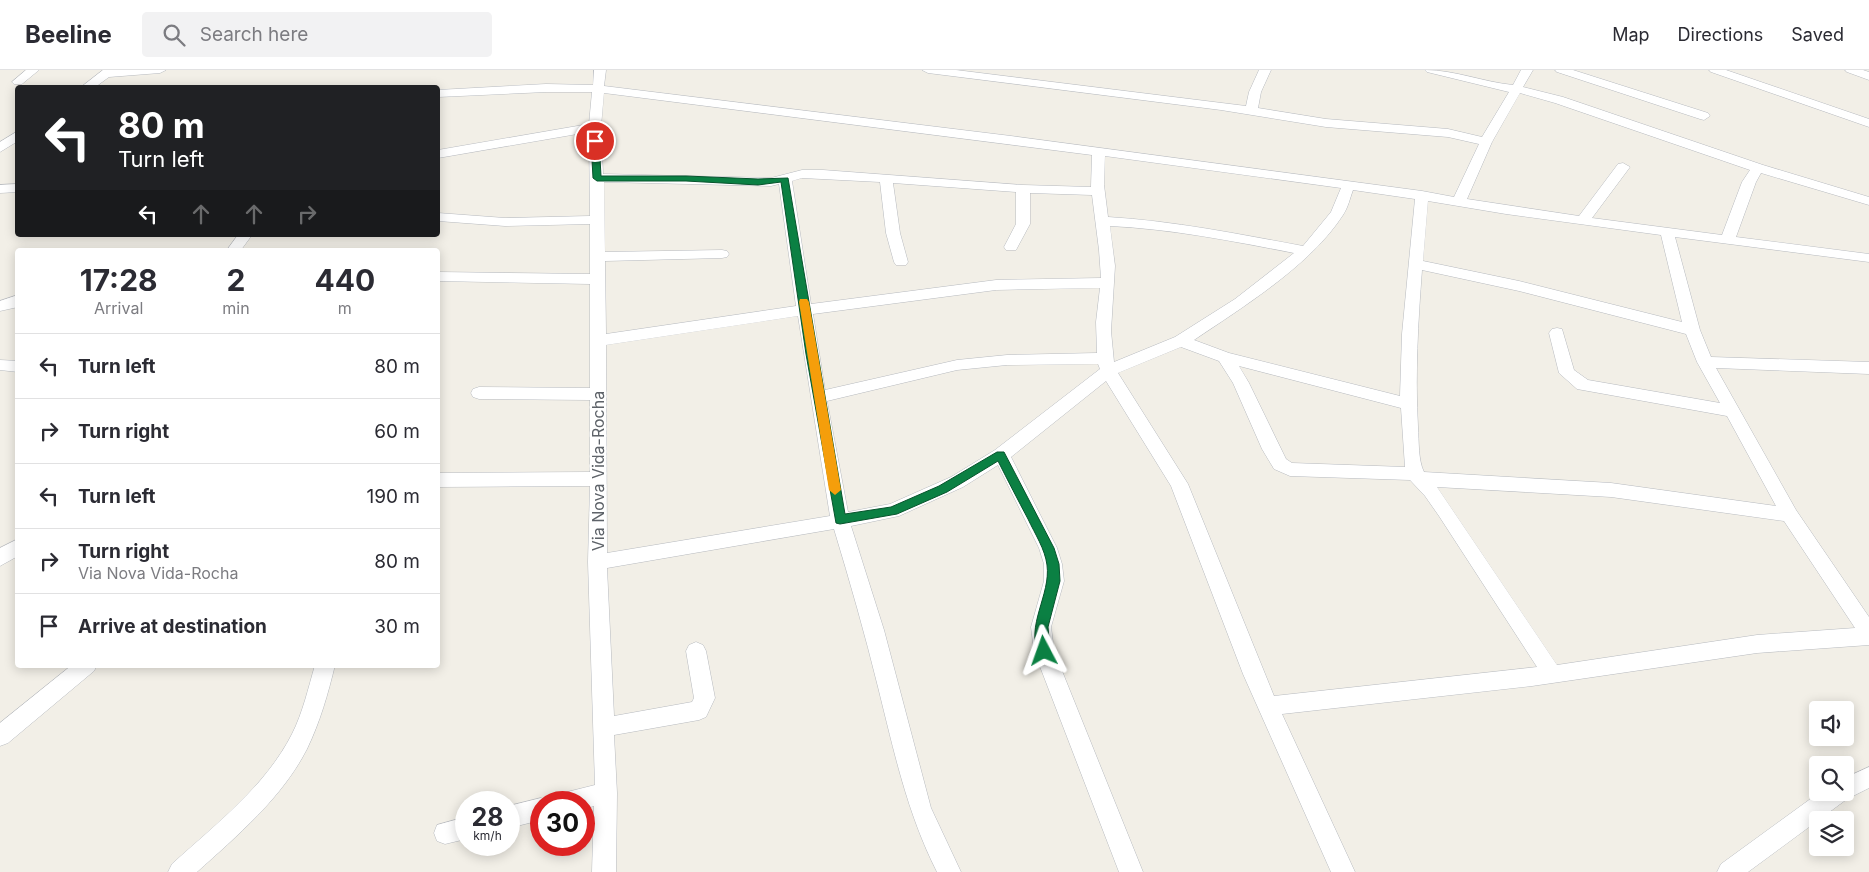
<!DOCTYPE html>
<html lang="en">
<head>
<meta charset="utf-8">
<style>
	:root { --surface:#fff; --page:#f2f2f3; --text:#2b2b33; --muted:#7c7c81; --line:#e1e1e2 }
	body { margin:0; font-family:Inter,sans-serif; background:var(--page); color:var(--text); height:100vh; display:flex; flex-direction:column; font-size:19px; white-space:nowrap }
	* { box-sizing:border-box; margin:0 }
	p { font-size:16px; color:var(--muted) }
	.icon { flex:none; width:28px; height:28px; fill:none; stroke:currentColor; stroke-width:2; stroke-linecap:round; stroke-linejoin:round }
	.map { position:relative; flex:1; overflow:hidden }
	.panel { position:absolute; left:15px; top:178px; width:425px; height:420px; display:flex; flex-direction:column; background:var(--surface); border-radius:5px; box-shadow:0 2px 12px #0003 }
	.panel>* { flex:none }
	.guide { position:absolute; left:15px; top:15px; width:425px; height:152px; border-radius:5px; box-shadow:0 2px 12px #0003; background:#202124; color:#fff; overflow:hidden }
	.controls { position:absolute; left:1809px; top:631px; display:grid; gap:10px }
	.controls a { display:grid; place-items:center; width:45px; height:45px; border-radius:5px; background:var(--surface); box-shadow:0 2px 12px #0003; font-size:25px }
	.speed { position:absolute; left:455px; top:721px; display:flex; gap:10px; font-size:25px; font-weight:700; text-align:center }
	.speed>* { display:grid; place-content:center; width:65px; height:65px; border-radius:50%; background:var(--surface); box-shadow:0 2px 12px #0003; line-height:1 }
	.speed small { font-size:12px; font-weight:400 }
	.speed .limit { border:8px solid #d22; background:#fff; color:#111 }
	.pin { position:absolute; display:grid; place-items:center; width:42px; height:42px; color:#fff; margin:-21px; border:2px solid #fff; border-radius:50%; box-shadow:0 1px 5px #0007 }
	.me { position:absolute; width:55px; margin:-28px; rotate:356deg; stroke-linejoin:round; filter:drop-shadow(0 0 4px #0008) }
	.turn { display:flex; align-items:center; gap:18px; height:105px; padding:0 20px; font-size:22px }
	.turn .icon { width:65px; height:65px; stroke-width:2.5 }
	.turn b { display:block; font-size:35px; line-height:42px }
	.lanes { display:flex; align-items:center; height:48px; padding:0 20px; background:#0003; justify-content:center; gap:25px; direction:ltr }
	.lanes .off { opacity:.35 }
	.eta { display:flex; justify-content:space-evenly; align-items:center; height:85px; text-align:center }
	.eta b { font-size:30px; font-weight:700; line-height:35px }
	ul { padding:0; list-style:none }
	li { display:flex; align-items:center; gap:15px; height:65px; padding:0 20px; border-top:1px solid var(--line) }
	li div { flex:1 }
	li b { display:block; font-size:19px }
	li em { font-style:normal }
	header { display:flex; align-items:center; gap:30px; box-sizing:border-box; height:70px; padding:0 25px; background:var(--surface); border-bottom:1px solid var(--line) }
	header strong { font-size:24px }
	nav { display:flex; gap:28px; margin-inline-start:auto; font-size:18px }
	.search { width:350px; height:45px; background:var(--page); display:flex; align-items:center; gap:12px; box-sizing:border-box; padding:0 18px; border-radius:5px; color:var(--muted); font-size:19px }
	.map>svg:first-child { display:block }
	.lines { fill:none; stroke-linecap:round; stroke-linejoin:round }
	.minor-casing { stroke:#b7babf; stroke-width:1 }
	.minor { fill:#fff; fill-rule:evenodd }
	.route { fill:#0b8043; stroke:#07532c }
	.slow { fill:#f59e0b }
	.labels { text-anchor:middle; stroke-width:4.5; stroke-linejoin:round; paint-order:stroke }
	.street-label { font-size:16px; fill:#5e6369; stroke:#fff }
</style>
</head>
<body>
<header>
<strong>Beeline</strong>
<div class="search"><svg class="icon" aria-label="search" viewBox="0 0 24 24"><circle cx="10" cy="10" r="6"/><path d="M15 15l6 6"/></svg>Search here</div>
<nav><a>Map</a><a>Directions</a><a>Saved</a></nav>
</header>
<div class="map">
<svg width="1869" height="802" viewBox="0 0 1869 802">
	<rect width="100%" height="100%" fill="#f2efe7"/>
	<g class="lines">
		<defs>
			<path id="minor" d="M 26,0 L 39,0 L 22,14 L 14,14 L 12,12 Z
				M 103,0 L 166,0 L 160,3 L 109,7 L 94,18 L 80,18 Z
				M 594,0 L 606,0 L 604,16 L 1011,66 L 1422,121 L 1454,127 L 1479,74 L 1448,67 L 1326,57 L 1221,40 L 928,3 L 922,0 L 956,0 L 1246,36 L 1249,22 L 1259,0 L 1271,0 L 1261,22 L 1258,38 L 1326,49 L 1448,59 L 1482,67 L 1509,22 L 1427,2 L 1425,0 C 1455,0 1483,12 1513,15 L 1521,0 L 1533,0 L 1523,17 L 1563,27 L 1763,95 L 1869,127 L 1869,135 L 1761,103 L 1756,112 L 1736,167 L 1869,184 L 1869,192 L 1675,167 L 1700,260 L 1711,287 L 1869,292 L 1869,304 L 1716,298 L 1796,440 L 1869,547 L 1869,575 L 1757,583 L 1532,616 L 1282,644 L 1355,802 L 1331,802 L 1243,604 L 1171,416 L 1106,311 L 1011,387 L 1057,478 L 1062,494 L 1064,511 L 1051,557 L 1054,581 L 1143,802 L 1119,802 L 1034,581 L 1031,557 L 1044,511 L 1044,494 L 1039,478 L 998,395 L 963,417 L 899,446 L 851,456 L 884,560 L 931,738 L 961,802 L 937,802 C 907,743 894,681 878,617 C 865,564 850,512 834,459 L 607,498 L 614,646 L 692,632 L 694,628 L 686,581 L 689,575 L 696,572 L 703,575 L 706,581 L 715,628 L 706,647 L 699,650 L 614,665 L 617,723 L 616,802 L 592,802 L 594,736 L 584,739 L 584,732 L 556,732 L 559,724 L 595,715 L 588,492 L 590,416 L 438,417 L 438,403 L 590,402 L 590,330 L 479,329 L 473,327 L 471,323 L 473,319 L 479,317 L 590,318 L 590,214 L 438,211 L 438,202 L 590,204 L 590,154 L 505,156 L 438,151 L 438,143 L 505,148 L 590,146 L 589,62 L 438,88 L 438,80 L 589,54 L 592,22 L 546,22 L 438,27 L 438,20 L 546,14 L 593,15 ZM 604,23 L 1092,85 L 1091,117 L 1023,115 L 823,100 L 802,100 L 771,108 L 603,104 L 601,57 ZM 1520,23 L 1555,33 L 1750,100 L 1742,112 L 1722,165 L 1592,148 L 1630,97 L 1623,93 L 1618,94 L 1579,146 L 1467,129 L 1492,72 ZM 1105,86 L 1341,118 L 1331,142 L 1303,176 C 1238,164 1174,151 1108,147 L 1104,115 ZM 802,108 L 880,112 L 886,163 L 894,192 L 896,195 L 906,195 L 908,192 L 900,163 L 893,113 L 1016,122 L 1016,154 L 1004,177 L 1006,180 L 1016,180 L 1030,154 L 1030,123 L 1092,125 L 1099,180 L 1101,208 L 996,210 L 811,234 L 792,111 ZM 604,112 L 771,116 L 779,114 L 796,236 L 606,264 L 605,191 L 722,188 L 727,187 L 729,184 L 727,181 L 722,180 L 605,182 ZM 1353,120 L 1415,129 L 1402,264 L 1400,326 L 1229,283 L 1194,270 C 1243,237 1311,195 1343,145 C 1348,138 1350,128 1353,120 ZM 1428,131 L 1506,144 L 1661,165 L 1682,252 L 1519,211 L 1423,191 ZM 1110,156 C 1172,159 1232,171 1294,183 L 1235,229 L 1175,267 L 1114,292 L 1111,261 L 1115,196 ZM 1422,200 L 1519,221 L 1686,264 L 1697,292 L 1720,333 L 1588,310 L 1574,300 L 1562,259 L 1557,258 L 1552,259 L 1549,263 L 1559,303 L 1577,319 L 1727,346 L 1776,436 L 1611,413 L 1424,402 C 1418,390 1419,371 1418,357 C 1415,305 1418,252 1422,200 ZM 1100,218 L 1096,252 L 1097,283 L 1007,285 L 957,290 L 825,320 L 813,244 L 996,220 ZM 798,246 L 830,446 L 607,483 L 606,275 ZM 1181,277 L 1219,291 L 1233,313 L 1262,379 L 1274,399 L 1290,406 L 1410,410 L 1425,426 L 1439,446 L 1537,597 L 1274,626 L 1188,414 L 1118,303 ZM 1098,294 L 1100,299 L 995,380 L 951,407 L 890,434 L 848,442 L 827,331 L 957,300 L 1007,295 ZM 1239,296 L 1401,338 L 1405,397 L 1292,393 L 1286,389 L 1249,313 ZM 1437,417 L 1611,427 L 1784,451 L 1855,558 L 1757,565 L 1557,595 Z
				M 1555,0 L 1573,0 L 1708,43 L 1710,46 L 1704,50 L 1700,49 L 1557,2 Z
				M 1709,0 L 1726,0 L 1869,49 L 1869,57 L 1711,2 Z
				M 1845,0 L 1863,0 L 1869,2 L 1869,10 L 1847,2 Z
				M 18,61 L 18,71 L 0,82 L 0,72 Z
				M 18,114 L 18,122 L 0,123 L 0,115 Z
				M 238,165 L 252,165 L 241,180 L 227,180 Z
				M 18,225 L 18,237 L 0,241 L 0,231 Z
				M 0,290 L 18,291 L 18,302 L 0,300 Z
				M 18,469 L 18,486 L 0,496 L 0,478 Z
				M 72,595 L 97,595 L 94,601 L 8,673 L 0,676 L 0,653 Z
				M 315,595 L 335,595 C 328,624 320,652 307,679 C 282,728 237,766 197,802 L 168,802 L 172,794 C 215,755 265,717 292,664 C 303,642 308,619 315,595 Z
				M 1869,697 L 1869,718 L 1847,729 L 1748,802 L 1717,802 L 1721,794 L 1820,722 L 1845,722 L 1845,708 Z
				M 541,728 L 549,732 L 541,732 L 541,750 L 509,758 L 509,736 Z
				M 466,747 L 466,769 L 445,774 L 437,771 L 434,763 L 437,755 Z"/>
		</defs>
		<use href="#minor" class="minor-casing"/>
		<use href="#minor" class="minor"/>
	</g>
	<path class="route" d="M 595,68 L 599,71 L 601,106 L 686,106 L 758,109 L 788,108 L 845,444 L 891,437 L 939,416 L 997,382 L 1004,382 L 1054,478 L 1059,494 L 1060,511 L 1048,557 L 1050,581 L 1048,585 L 1044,586 L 1039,585 C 1025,556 1051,525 1047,495 C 1045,479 1035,464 1028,449 C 1018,430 1008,411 998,391 L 947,422 L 897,444 L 840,454 L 836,453 L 806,284 L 781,112 L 758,115 L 686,111 L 597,111 L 593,108 L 591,71 Z"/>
	<path class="slow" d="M 800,229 L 807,229 L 809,232 L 841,420 L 835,425 L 829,420 L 799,232 Z"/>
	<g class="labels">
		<g class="street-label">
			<text transform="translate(598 401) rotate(-90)" y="6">Via Nova Vida-Rocha</text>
		</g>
	</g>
</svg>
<div class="controls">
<a><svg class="icon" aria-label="sound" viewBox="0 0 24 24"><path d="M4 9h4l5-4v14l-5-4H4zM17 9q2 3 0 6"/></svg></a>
<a><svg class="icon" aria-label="search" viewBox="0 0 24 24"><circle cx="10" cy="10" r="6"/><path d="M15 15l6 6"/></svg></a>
<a><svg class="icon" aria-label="layers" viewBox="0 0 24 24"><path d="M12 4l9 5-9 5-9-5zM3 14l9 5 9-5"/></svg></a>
</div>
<div class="speed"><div>28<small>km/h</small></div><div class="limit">30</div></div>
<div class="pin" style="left:595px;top:71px;background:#d93025"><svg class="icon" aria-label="arrive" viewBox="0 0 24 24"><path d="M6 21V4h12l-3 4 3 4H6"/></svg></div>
<svg class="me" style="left:1044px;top:581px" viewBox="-20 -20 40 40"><path d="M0-17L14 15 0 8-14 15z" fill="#0b8043" stroke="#fff" stroke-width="4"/></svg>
<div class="guide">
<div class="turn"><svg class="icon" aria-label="left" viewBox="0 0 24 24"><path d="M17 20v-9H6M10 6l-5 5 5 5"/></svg><div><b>80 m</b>Turn left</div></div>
<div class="lanes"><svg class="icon" aria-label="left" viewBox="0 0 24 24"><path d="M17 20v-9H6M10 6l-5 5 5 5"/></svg><svg class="icon off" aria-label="ahead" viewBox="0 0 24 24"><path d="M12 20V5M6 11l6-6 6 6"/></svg><svg class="icon off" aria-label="ahead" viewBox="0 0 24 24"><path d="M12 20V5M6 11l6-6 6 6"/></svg><svg class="icon off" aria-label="right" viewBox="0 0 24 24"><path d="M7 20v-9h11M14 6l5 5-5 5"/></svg></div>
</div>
<section class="panel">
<div class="eta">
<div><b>17:28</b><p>Arrival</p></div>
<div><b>2</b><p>min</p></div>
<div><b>440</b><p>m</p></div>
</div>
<ul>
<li><svg class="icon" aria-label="left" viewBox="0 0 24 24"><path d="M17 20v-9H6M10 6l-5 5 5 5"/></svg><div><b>Turn left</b></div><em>80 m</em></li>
<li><svg class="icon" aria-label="right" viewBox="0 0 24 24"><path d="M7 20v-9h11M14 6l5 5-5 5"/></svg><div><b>Turn right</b></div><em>60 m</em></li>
<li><svg class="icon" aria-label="left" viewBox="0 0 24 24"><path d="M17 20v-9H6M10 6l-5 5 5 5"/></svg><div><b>Turn left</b></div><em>190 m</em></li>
<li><svg class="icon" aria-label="right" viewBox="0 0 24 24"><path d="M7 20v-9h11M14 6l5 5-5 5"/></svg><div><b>Turn right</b><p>Via Nova Vida-Rocha</p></div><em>80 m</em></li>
<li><svg class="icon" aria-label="arrive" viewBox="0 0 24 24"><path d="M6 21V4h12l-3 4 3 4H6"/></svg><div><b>Arrive at destination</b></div><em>30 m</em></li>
</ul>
</section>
</div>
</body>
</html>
